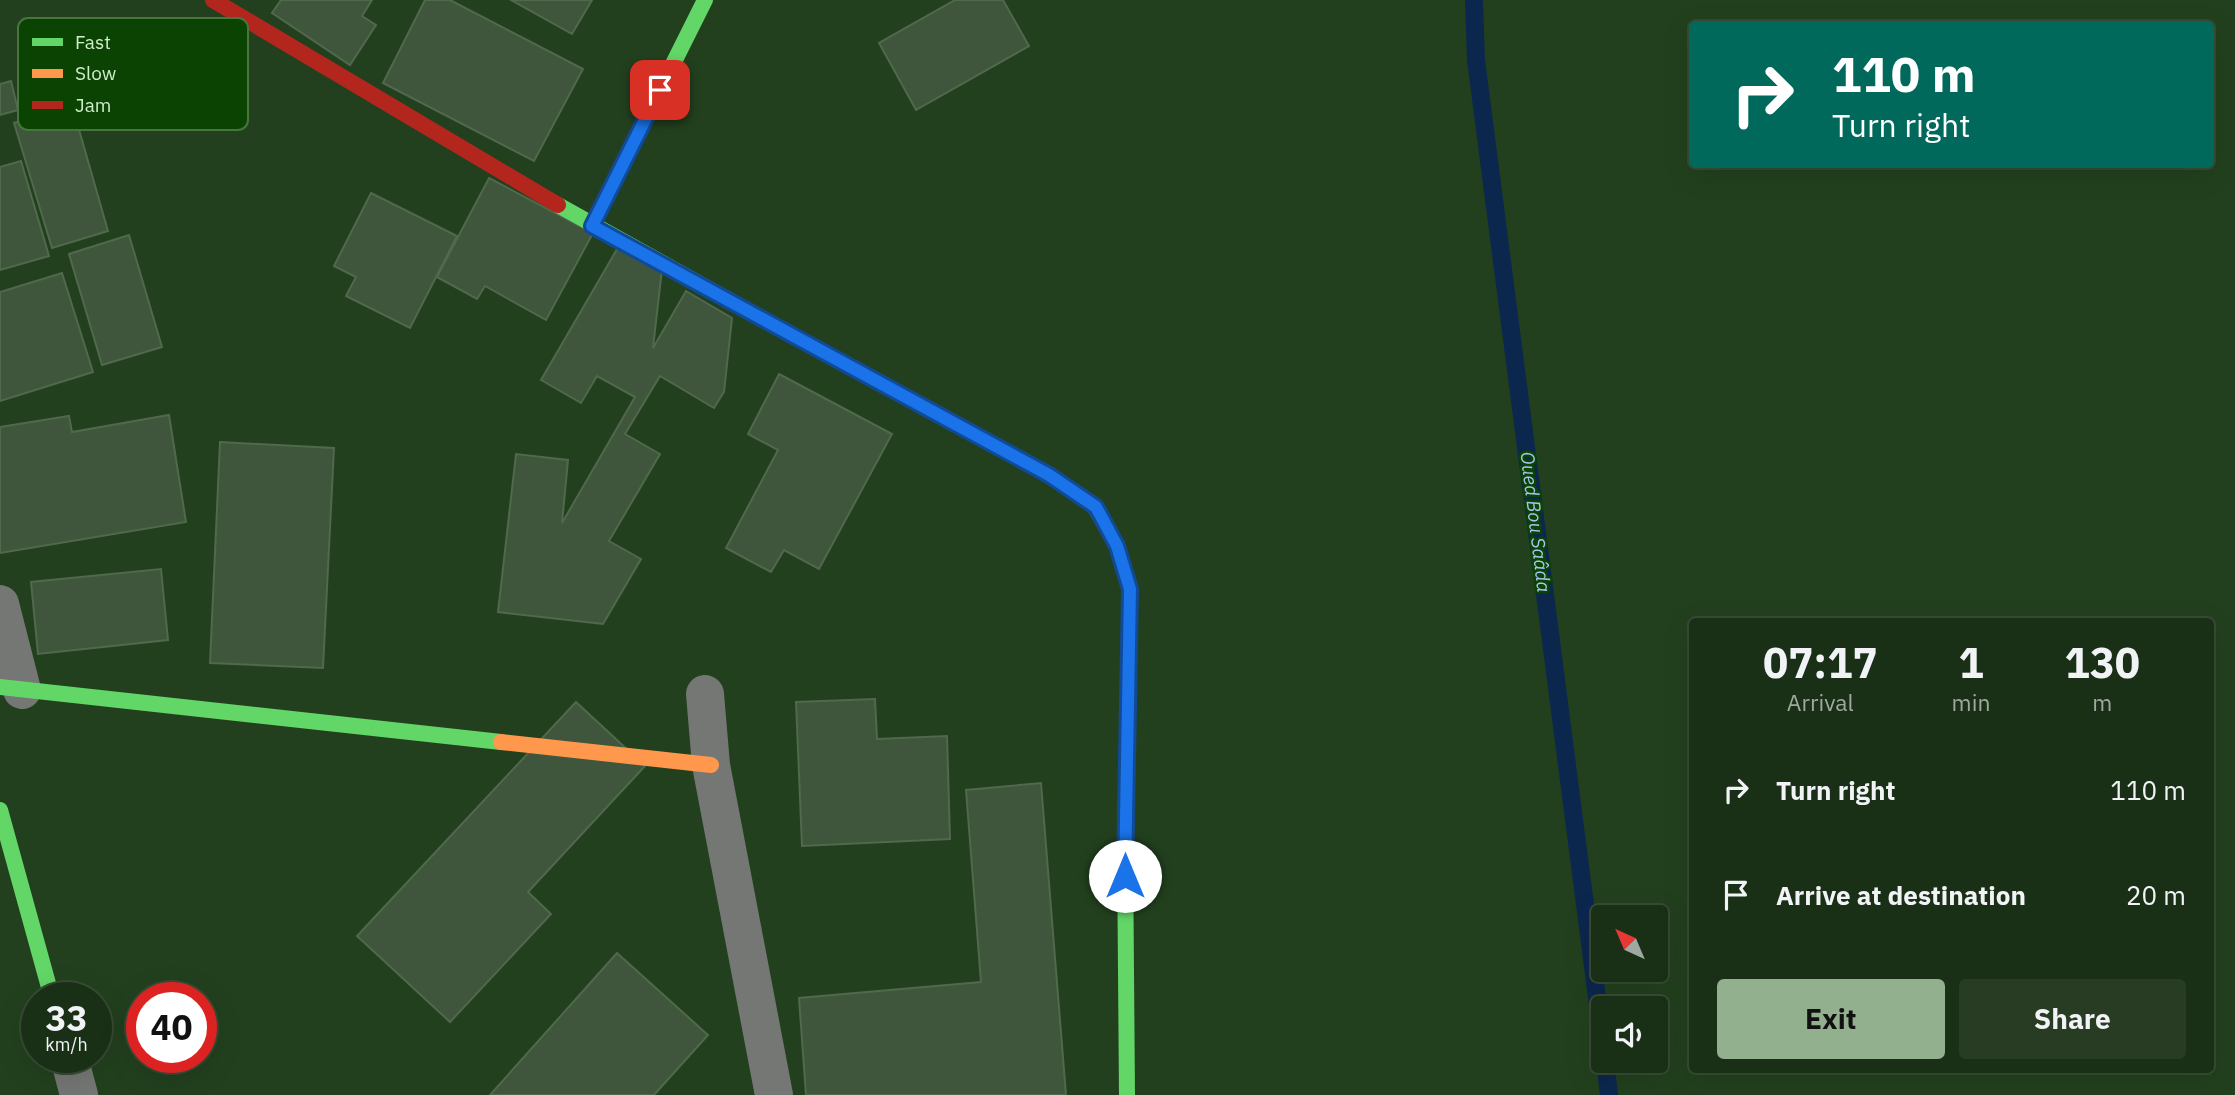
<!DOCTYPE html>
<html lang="en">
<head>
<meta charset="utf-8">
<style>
	:root { --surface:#1a3016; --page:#273c23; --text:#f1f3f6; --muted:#9fa9a1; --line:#384b35; --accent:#93b08e }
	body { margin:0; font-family:"IBM Plex Sans",sans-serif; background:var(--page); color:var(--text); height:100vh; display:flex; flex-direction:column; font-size:26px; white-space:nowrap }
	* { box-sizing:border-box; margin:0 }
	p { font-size:23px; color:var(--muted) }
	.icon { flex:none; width:38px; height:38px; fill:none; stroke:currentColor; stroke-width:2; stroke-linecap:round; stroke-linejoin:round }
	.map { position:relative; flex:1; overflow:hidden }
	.drawer { position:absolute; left:1689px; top:618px; width:525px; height:455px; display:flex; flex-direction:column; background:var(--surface); border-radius:7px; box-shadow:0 7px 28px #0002,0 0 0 2px var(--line) }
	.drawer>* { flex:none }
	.top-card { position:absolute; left:1689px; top:21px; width:525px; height:147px; border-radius:7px; box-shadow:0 7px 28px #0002,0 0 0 2px var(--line); background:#00695c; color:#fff; overflow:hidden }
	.needle { width:46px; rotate:316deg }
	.tools { position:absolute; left:1591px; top:905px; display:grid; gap:14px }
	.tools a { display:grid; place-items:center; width:77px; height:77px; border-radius:7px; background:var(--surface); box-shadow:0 7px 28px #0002,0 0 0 2px var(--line); font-size:35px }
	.speed { position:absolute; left:21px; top:982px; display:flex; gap:14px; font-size:35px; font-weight:700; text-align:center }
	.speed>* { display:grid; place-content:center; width:91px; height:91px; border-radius:50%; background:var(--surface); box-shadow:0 7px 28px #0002,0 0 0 2px var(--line); line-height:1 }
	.speed small { font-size:18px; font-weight:400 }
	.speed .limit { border:10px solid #d22; background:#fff; color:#111 }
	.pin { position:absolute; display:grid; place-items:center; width:60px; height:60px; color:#fff; margin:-30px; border-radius:14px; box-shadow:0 4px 10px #0006 }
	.me { position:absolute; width:77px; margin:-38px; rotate:0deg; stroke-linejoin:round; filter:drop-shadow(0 0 5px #0008) }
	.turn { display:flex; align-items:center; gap:24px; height:147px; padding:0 28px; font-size:32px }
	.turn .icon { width:91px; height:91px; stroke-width:2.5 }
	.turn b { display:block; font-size:49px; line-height:60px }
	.eta { display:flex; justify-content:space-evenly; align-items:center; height:119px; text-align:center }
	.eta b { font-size:42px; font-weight:700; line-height:49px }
	.button { display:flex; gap:14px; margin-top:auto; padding:14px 28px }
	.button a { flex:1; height:80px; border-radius:7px; background:var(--accent); color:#111; font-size:28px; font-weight:700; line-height:80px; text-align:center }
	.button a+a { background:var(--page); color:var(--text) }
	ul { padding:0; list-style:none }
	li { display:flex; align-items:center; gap:21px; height:105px; padding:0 28px }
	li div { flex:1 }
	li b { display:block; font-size:26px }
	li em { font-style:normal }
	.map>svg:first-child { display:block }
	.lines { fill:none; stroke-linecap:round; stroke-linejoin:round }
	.stream { stroke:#0c274e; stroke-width:18 }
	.building { fill:#40563c; stroke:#50684c; stroke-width:2 }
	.street { stroke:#747774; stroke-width:38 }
	.fast { stroke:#63d668; stroke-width:16 }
	.slow { stroke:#ff974d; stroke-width:16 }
	.jam { stroke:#b3261e; stroke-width:16 }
	.route-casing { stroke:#114b97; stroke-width:18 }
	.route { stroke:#1a73e8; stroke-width:12 }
	.labels { text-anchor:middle; stroke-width:5; stroke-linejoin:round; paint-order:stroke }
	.water-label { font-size:19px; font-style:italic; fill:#a8c3f2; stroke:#0b4302 }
	.key { fill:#0b4302; stroke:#46763e; stroke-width:2 }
	.key-label { font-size:19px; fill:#d0edcb }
</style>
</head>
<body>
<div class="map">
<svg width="2235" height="1095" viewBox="0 0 2235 1095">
	<rect width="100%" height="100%" fill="#22401e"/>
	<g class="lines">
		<path class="stream" d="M 1474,0 L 1476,60 L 1603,1044
			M 1605,1060 L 1609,1095"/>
	</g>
	<path class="building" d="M 281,0 L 372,0 L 362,16 L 376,25 L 350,65 L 272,13 Z
		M 425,0 L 450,0 L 583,69 L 534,161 L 383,83 Z
		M 511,0 L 592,0 L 572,34 Z
		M 955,0 L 1003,0 L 1029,46 L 916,110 L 879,43 Z
		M 11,81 L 18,110 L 0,115 L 0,84 Z
		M 72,105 L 108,231 L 52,248 L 14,123 Z
		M 21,161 L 49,256 L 0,270 L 0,167 Z
		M 489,178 L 593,233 L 546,320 L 485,286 L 477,299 L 437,277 Z
		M 371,193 L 457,236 L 410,328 L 346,296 L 356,277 L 334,266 Z
		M 129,235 L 162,347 L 102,365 L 69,254 Z
		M 620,244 L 662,269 L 653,348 L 686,291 L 732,318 L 724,392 L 714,408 L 660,376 L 625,434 L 660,454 L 609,541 L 641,559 L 603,624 L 498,612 L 516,454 L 568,460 L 562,523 L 635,397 L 597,376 L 581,403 L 541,380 Z
		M 62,273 L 93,372 L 0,401 L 0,292 Z
		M 779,374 L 892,434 L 819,569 L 784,550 L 771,572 L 726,548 L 778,450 L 748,434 Z
		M 169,415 L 186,522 L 0,553 L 0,427 L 69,416 L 72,432 Z
		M 220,442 L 334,448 L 323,668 L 210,663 Z
		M 161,569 L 168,640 L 38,654 L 31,582 Z
		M 875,699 L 877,739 L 947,736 L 950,839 L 802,846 L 796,702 Z
		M 576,702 L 645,766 L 528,892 L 551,914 L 450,1022 L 357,936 Z
		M 1041,783 L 1066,1095 L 806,1095 L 799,998 L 981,982 L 966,790 Z
		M 617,953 L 708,1035 L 654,1095 L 490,1095 Z"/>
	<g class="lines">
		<path class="street" d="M 0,604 L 22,690
			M 705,694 L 711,765 L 774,1095
			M 69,1057 L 79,1095"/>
		<path class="fast" d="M 558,205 L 797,338
			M 592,226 L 705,0
			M 0,687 L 501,742
			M 0,810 L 52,998
			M 1127,1095 L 1125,848 L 1128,708"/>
		<path class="slow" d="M 797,338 L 1049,475 L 1095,507 L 1117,546 L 1130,589 L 1128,708
			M 501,742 L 711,765"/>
		<path class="jam" d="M 213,0 L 558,205"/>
	</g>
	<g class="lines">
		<defs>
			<path id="route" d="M 660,90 L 592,226 L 1049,475 L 1096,507 L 1117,546 L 1130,589 L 1125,876"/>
		</defs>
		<use href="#route" class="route-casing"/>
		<use href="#route" class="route"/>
	</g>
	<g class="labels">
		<g class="water-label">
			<text transform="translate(1536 522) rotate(83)" y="7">Oued Bou Saâda</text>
		</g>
	</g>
	<rect x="18" y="18" width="230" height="112" rx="10" class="key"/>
	<rect x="32" y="38" width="31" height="8" fill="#63d668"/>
	<rect x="32" y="69" width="31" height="9" fill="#ff974d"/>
	<rect x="32" y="101" width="31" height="8" fill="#b3261e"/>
	<g class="key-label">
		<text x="75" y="49">Fast</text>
		<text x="75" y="80">Slow</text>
		<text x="75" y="112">Jam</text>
	</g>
</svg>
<div class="tools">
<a><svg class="needle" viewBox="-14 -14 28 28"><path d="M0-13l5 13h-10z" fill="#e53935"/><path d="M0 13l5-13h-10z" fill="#9fa9a1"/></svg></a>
<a><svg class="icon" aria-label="sound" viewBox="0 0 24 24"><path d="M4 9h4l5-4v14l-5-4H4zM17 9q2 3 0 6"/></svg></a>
</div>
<div class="speed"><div>33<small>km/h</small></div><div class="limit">40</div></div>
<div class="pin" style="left:660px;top:90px;background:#d93025"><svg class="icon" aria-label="arrive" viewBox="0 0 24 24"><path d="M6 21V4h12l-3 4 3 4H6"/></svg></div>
<svg class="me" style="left:1125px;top:876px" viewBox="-20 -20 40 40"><circle r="19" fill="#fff"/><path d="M0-13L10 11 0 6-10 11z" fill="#1a73e8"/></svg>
<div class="top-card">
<div class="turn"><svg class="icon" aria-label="right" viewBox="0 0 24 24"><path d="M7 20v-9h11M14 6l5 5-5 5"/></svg><div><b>110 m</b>Turn right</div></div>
</div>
<section class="drawer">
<div class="eta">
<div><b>07:17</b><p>Arrival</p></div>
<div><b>1</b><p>min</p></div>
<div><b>130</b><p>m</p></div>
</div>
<ul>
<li><svg class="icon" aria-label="right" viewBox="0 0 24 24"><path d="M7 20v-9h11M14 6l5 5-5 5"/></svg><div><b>Turn right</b></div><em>110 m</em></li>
<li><svg class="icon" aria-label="arrive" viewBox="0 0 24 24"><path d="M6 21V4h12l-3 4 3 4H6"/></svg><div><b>Arrive at destination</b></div><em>20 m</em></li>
</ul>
<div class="button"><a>Exit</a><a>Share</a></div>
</section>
</div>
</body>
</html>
